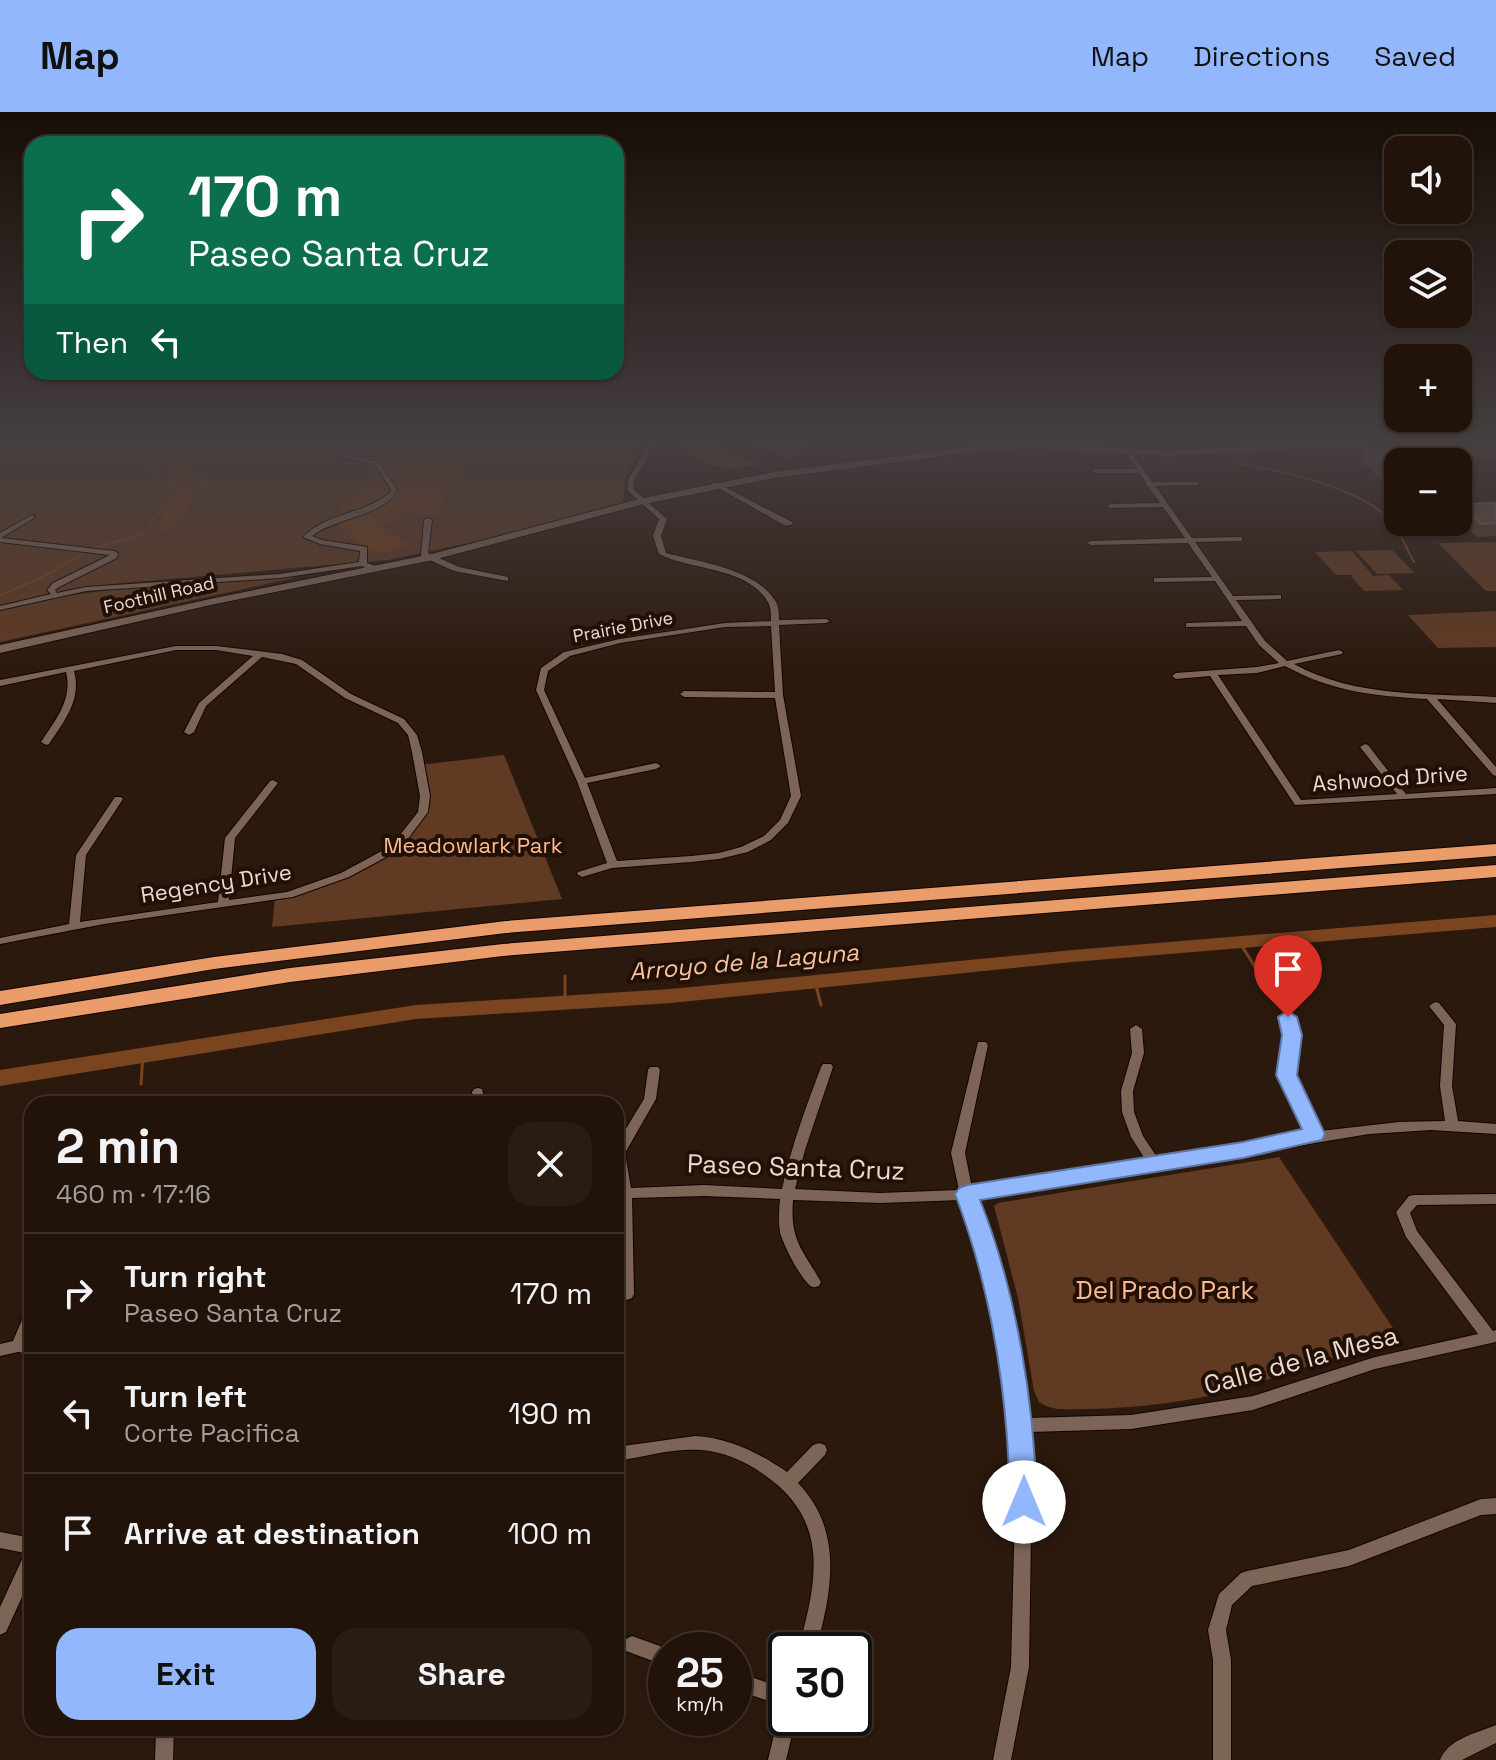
<!DOCTYPE html>
<html lang="en">
<head>
<meta charset="utf-8">
<style>
	:root { --surface:#21130a; --page:#291c13; --text:#f1f3f6; --muted:#a29e9c; --line:#3e322b; --accent:#92b7fd }
	body { margin:0; font-family:"Space Grotesk",sans-serif; background:var(--page); color:var(--text); height:100vh; display:flex; flex-direction:column; font-size:30px; white-space:nowrap }
	* { box-sizing:border-box; margin:0 }
	p { font-size:26px; color:var(--muted) }
	.icon { flex:none; width:44px; height:44px; fill:none; stroke:currentColor; stroke-width:2; stroke-linecap:round; stroke-linejoin:round }
	.map { position:relative; flex:1; overflow:hidden }
	.sheet { position:absolute; left:24px; top:984px; width:600px; height:640px; display:flex; flex-direction:column; background:var(--surface); border-radius:24px; box-shadow:0 2px 6px #0004,0 0 0 2px var(--line) }
	.sheet>* { flex:none }
	.top-card { position:absolute; left:24px; top:24px; width:600px; height:244px; border-radius:24px; box-shadow:0 2px 6px #0004,0 0 0 2px var(--line); background:#0b6e4f; color:#fff; overflow:hidden }
	.buttons { position:absolute; left:1384px; top:24px; display:grid; gap:16px }
	.buttons a { display:grid; place-items:center; width:88px; height:88px; border-radius:16px; background:var(--surface); box-shadow:0 2px 6px #0004,0 0 0 2px var(--line); font-size:40px }
	.speed { position:absolute; left:648px; top:1520px; display:flex; gap:16px; font-size:40px; font-weight:700; text-align:center }
	.speed>* { display:grid; place-content:center; width:104px; height:104px; border-radius:50%; background:var(--surface); box-shadow:0 2px 6px #0004,0 0 0 2px var(--line); line-height:1 }
	.speed small { font-size:20px; font-weight:400 }
	.speed .limit { border:4px solid #111; border-radius:12px; background:#fff; color:#111 }
	.pin { position:absolute; display:grid; place-items:center; width:68px; height:68px; color:#fff; margin:-82px -34px; border-radius:50% 50% 50% 0; rotate:-45deg; box-shadow:0 0 8px #0007 }
	.pin .icon { rotate:45deg }
	.me { position:absolute; width:88px; margin:-44px; rotate:0deg; stroke-linejoin:round; filter:drop-shadow(0 0 6px #0008) }
	.turn { display:flex; align-items:center; gap:28px; height:168px; padding:0 32px; font-size:36px }
	.turn .icon { width:104px; height:104px; stroke-width:2.5 }
	.turn b { display:block; font-size:56px; line-height:68px }
	.then { display:flex; align-items:center; height:76px; padding:0 32px; background:#0003; gap:16px; font-size:30px }
	.round { display:grid; place-items:center; flex:none; width:84px; height:84px; border-radius:24px; background:var(--page) }
	.headline { display:flex; align-items:center; justify-content:space-between; height:136px; padding:0 32px }
	h1 { font-size:48px; font-weight:700; line-height:60px }
	.button { display:flex; gap:16px; margin-top:auto; padding:16px 32px }
	.button a { flex:1; height:92px; border-radius:24px; background:var(--accent); color:#111; font-size:32px; font-weight:700; line-height:92px; text-align:center }
	.button a+a { background:var(--page); color:var(--text) }
	ul { padding:0; list-style:none }
	li { display:flex; align-items:center; gap:24px; height:120px; padding:0 32px; border-top:2px solid var(--line) }
	li div { flex:1 }
	li b { display:block; font-size:30px }
	li em { font-style:normal }
	header { display:flex; align-items:center; gap:48px; box-sizing:border-box; height:112px; padding:0 40px; background:var(--accent); color:#111 }
	header strong { font-size:38px }
	nav { display:flex; gap:44px; margin-inline-start:auto; font-size:28px }
	.map>svg:first-child { display:block }
	.green { fill:#603a22 }
	.forest { fill:#753f1a }
	.lines { fill:none; stroke-linecap:round; stroke-linejoin:round }
	.stream-far1 { stroke:#7a441f; stroke-width:2 }
	.stream { stroke:#7a441f; stroke-width:3 }
	.river { fill:#7a441f; fill-rule:evenodd }
	.minor-casing { stroke:#130400; stroke-width:2 }
	.secondary-casing { stroke:#130400; stroke-width:2 }
	.motorway-casing { stroke:#130400; stroke-width:2 }
	.minor { fill:#7c6557; fill-rule:evenodd }
	.secondary { fill:#7c6557; fill-rule:evenodd }
	.motorway { fill:#ea9c6b; fill-rule:evenodd }
	.wall { fill:#523e32 }
	.building { fill:#634f44; stroke:#78655a; stroke-width:2 }
	.route { fill:#92b7fd; stroke:#5f77a4; stroke-width:2 }
	.labels { text-anchor:middle; stroke-width:8; stroke-linejoin:round; paint-order:stroke }
	.far-street-label { font-size:18px; fill:#e9dbd4; stroke:#221005 }
	.street-label { font-size:22px; fill:#e9dbd4; stroke:#221005 }
	.park-label { font-size:22px; fill:#fdb990; stroke:#221005 }
	.water-label { font-size:24px; font-style:italic; fill:#f6c3a4; stroke:#221005 }
	.near-street-label { font-size:26px; fill:#e9dbd4; stroke:#221005 }
	.near-park-label { font-size:26px; fill:#fdb990; stroke:#221005 }
</style>
</head>
<body>
<header>
<strong>Map</strong>
<nav><a>Map</a><a>Directions</a><a>Saved</a></nav>
</header>
<div class="map">
<svg width="1496" height="1648" viewBox="0 0 1496 1648">
	<rect width="100%" height="100%" fill="#2c190d"/>
	<path class="green" d="M 0,328 L 647,328 L 626,365 L 623,389 L 617,394 L 538,416 L 388,448 L 111,472 L 0,493 Z
		M 1496,430 L 1496,479 L 1486,479 L 1438,431 Z
		M 1392,438 L 1415,461 L 1377,462 L 1356,439 Z
		M 1352,439 L 1373,464 L 1389,463 L 1403,478 L 1364,479 L 1351,464 L 1355,463 L 1336,463 L 1315,440 Z
		M 294,463 L 294,466 L 0,530 L 0,497 C 97,474 195,470 294,463 Z
		M 1496,499 L 1496,535 L 1438,536 L 1408,503 Z
		M 504,643 L 562,787 L 272,815 L 275,786 L 331,770 L 396,731 L 418,704 L 424,682 L 419,653 Z
		M 1279,1045 L 1401,1228 C 1347,1239 1297,1260 1243,1275 C 1193,1290 1139,1296 1086,1297 C 1071,1297 1052,1300 1039,1290 L 1034,1279 L 1018,1186 L 994,1094 L 998,1091 Z"/>
	<path class="forest" d="M 166,328 L 338,328 C 284,348 260,330 208,328 L 185,356 L 209,369 L 170,419 L 158,417 L 169,385 L 169,333 Z
		M 360,328 L 474,328 C 466,362 446,369 440,405 L 408,400 L 383,413 L 407,433 L 379,442 L 347,424 L 333,404 L 369,365 L 382,338 Z
		M 680,328 L 721,328 L 720,337 L 760,352 C 717,359 709,357 674,330 Z
		M 744,328 L 808,328 L 804,338 L 788,347 Z"/>
	<g class="lines">
		<path class="stream-far1" d="M 1234,351 C 1279,358 1364,375 1393,412 C 1402,423 1407,438 1414,450
			M 0,483 L 41,466 L 91,437 L 143,422 L 170,387 L 150,358 L 163,328"/>
		<path class="stream" d="M 1240,831 L 1257,858
			M 565,864 L 565,891
			M 815,870 L 821,893
			M 141,972 L 143,942"/>
		<path class="river" d="M 1496,803 L 1496,815 L 1073,850 L 671,891 L 416,907 L 0,974 L 0,958 L 416,893 L 671,877 L 1073,838 Z"/>
		<defs>
			<path id="minor" d="M 651,328 L 657,328 L 634,368 L 633,377 L 667,407 L 661,424 L 666,441 C 700,450 757,457 776,490 C 779,495 779,502 779,508 L 826,507 L 830,509 L 826,511 L 779,513 L 783,583 L 801,684 L 788,711 L 771,728 L 748,740 L 719,747 L 691,750 L 612,756 L 582,765 L 577,762 L 578,760 L 607,751 L 577,669 L 536,578 L 541,556 L 564,540 L 620,527 L 725,511 L 771,509 C 771,503 771,495 768,490 C 746,454 692,459 659,442 L 653,424 L 659,407 L 627,378 L 628,368 ZM 771,514 L 775,580 L 684,579 L 680,582 L 684,585 L 775,586 L 791,684 L 780,708 L 764,724 L 741,735 L 719,741 L 691,744 L 617,749 L 587,671 L 656,657 L 661,654 L 656,651 L 585,666 L 544,578 L 548,559 L 570,544 L 620,531 L 725,515 Z
				M 961,328 L 968,328 L 978,336 L 973,337 Z
				M 1128,338 L 1130,339 L 1152,370 L 1198,370 L 1198,372 L 1196,373 L 1155,374 L 1192,426 L 1242,425 L 1242,429 L 1239,429 L 1195,430 L 1233,484 L 1281,483 L 1281,487 L 1278,487 L 1236,488 L 1265,529 L 1287,549 L 1339,538 L 1343,540 L 1342,542 L 1294,552 C 1356,586 1428,581 1496,585 L 1496,591 L 1437,587 L 1496,655 L 1496,664 L 1493,663 L 1427,587 C 1375,584 1332,580 1285,554 L 1257,561 L 1218,563 L 1301,688 L 1397,682 L 1360,635 L 1365,632 L 1368,633 L 1406,682 L 1496,676 L 1496,682 L 1295,693 L 1210,564 L 1176,567 L 1172,564 L 1176,561 L 1257,555 L 1279,551 L 1259,533 L 1246,514 L 1186,515 L 1186,511 L 1189,511 L 1242,509 L 1215,469 L 1154,470 L 1154,466 L 1157,466 L 1212,465 L 1188,431 L 1091,433 L 1087,431 L 1091,429 L 1185,426 L 1163,395 L 1110,396 L 1107,394 L 1110,392 L 1160,391 L 1148,374 L 1146,373 L 1146,370 L 1139,361 L 1095,361 L 1092,359 L 1095,357 L 1137,357 L 1125,340 Z
				M 347,343 L 378,350 L 397,377 C 390,402 332,407 312,424 L 322,428 L 367,435 L 367,451 L 378,455 L 378,459 L 372,459 L 362,454 L 280,466 L 86,479 L 0,498 L 0,494 L 51,482 L 47,478 L 53,471 L 110,443 L 0,430 L 0,421 L 32,403 L 34,404 L 34,406 L 1,426 L 114,439 L 118,441 L 117,446 L 59,475 L 55,478 L 57,481 L 86,475 L 280,462 L 359,450 L 360,439 L 320,432 L 303,425 C 326,401 364,402 390,381 L 391,377 L 374,352 L 345,346 L 344,345 Z
				M 715,370 L 792,410 L 793,412 L 786,414 L 713,373 L 712,372 Z
				M 428,406 L 432,408 L 428,441 L 459,455 L 508,465 L 508,469 L 454,459 L 421,444 L 424,408 Z
				M 176,534 L 216,534 L 282,542 L 302,548 L 351,582 L 404,607 L 417,623 L 422,640 L 430,684 L 428,700 L 404,732 L 388,744 L 349,765 L 293,785 L 104,812 L 0,832 L 0,826 L 69,812 L 76,743 L 115,685 L 121,685 L 123,687 L 86,743 L 80,810 L 218,790 L 225,726 L 270,669 L 273,668 L 278,671 L 235,726 L 229,788 L 287,780 L 341,761 L 380,740 L 396,728 L 418,700 L 420,684 L 412,640 L 408,623 L 398,611 L 345,586 L 296,552 L 262,545 L 206,594 L 194,620 L 189,623 L 184,620 L 199,591 L 253,544 L 216,538 L 176,538 L 74,559 C 82,588 64,609 49,632 L 46,633 L 41,630 C 55,608 73,588 66,560 L 0,574 L 0,568 Z
				M 1435,890 L 1439,891 L 1456,912 L 1452,974 L 1458,1009 L 1496,1012 L 1496,1022 L 1431,1018 L 1369,1022 L 1231,1045 L 1141,1057 L 975,1086 C 1002,1153 1016,1234 1028,1306 L 1131,1303 L 1253,1284 L 1375,1245 L 1478,1222 L 1406,1125 L 1396,1100 L 1409,1084 L 1414,1083 L 1496,1082 L 1496,1092 L 1417,1093 L 1410,1101 L 1417,1119 L 1493,1219 L 1496,1218 L 1496,1230 L 1375,1257 L 1253,1298 L 1131,1317 L 1029,1320 L 1032,1358 L 1029,1555 L 1011,1648 L 993,1648 L 1011,1555 L 1016,1358 L 1013,1313 L 1002,1238 L 973,1115 L 962,1088 L 880,1091 L 793,1088 C 790,1129 802,1136 821,1170 L 819,1174 C 817,1174 815,1176 813,1175 C 803,1173 782,1130 780,1120 C 778,1109 779,1098 780,1087 L 704,1084 L 632,1086 L 634,1182 L 632,1186 L 627,1188 L 622,1186 L 620,1182 L 618,1087 L 616,1087 L 616,1077 L 618,1077 L 616,1033 L 644,987 L 648,958 L 650,955 L 658,955 L 660,958 L 656,987 L 625,1041 L 631,1076 L 704,1073 L 782,1077 C 791,1035 806,995 821,955 L 823,952 L 831,952 L 833,955 L 805,1038 L 795,1077 L 880,1081 L 959,1078 L 951,1041 L 978,930 L 986,930 L 988,933 L 965,1041 L 972,1076 L 1145,1047 L 1131,1025 L 1122,1000 L 1121,979 L 1132,941 L 1130,917 L 1136,913 L 1142,917 L 1144,941 L 1133,979 L 1134,1000 L 1143,1024 L 1157,1045 L 1231,1035 L 1308,1021 L 1280,963 L 1286,923 L 1282,905 L 1288,901 L 1294,905 L 1298,923 L 1292,963 L 1320,1019 L 1399,1010 L 1445,1009 L 1440,974 L 1444,913 L 1429,894 Z
				M 478,976 L 482,977 L 486,992 L 474,992 L 472,980 L 474,977 Z
				M 32,1194 L 32,1218 L 27,1229 L 32,1230 L 32,1242 L 18,1240 L 0,1244 L 0,1232 L 13,1229 L 27,1196 Z
				M 695,1324 C 730,1326 759,1341 787,1360 L 813,1333 L 819,1331 L 825,1333 L 827,1338 L 825,1343 L 798,1371 C 844,1419 832,1479 816,1538 L 798,1538 C 817,1469 831,1408 763,1362 C 745,1349 724,1340 701,1338 C 673,1336 644,1345 616,1349 L 616,1335 Z
				M 1496,1386 L 1496,1402 L 1481,1403 L 1349,1454 L 1252,1474 L 1232,1493 L 1226,1518 L 1231,1548 L 1231,1648 L 1213,1648 L 1213,1548 L 1208,1518 L 1219,1482 L 1241,1461 L 1247,1459 L 1349,1438 L 1481,1387 Z
				M 0,1420 L 32,1426 L 32,1463 L 6,1520 L 0,1523 L 0,1495 L 25,1441 L 0,1436 Z
				M 632,1524 L 671,1538 L 666,1538 L 666,1554 L 626,1539 L 623,1533 L 626,1527 Z
				M 734,1559 L 786,1577 L 786,1595 L 734,1577 Z
				M 786,1597 L 786,1606 L 796,1606 L 786,1648 L 768,1648 L 778,1606 L 780,1599 Z
				M 1496,1613 L 1496,1631 L 1462,1648 L 1440,1648 C 1448,1627 1476,1621 1496,1613 Z
				M 156,1616 L 174,1616 L 173,1648 L 155,1648 Z"/>
			<path id="secondary" d="M 1367,328 L 1424,328 L 1419,331 L 1496,328 L 1496,333 L 1408,337 L 1403,334 L 1408,331 L 1168,344 L 1036,337 L 990,338 L 774,366 L 644,392 L 433,448 L 215,492 L 0,541 L 0,533 L 215,486 L 432,442 L 643,386 L 774,360 L 990,332 L 1036,331 L 1168,338 Z"/>
			<path id="motorway" d="M 1496,732 L 1496,744 L 506,821 L 214,857 L 0,893 L 0,879 L 214,845 L 506,809 Z
				M 1496,753 L 1496,765 L 503,844 L 290,870 L 0,916 L 0,902 L 290,856 L 503,832 Z"/>
		</defs>
		<use href="#minor" class="minor-casing"/>
		<use href="#secondary" class="secondary-casing"/>
		<use href="#motorway" class="motorway-casing"/>
		<use href="#minor" class="minor"/>
		<use href="#secondary" class="secondary"/>
		<use href="#motorway" class="motorway"/>
	</g>
	<path class="wall" d="M 1451,328 L 1496,328 L 1496,352 L 1491,347 L 1467,347 L 1472,351 L 1468,363 L 1458,364 L 1458,350 L 1398,350 L 1398,381 L 1394,380 L 1361,349 L 1364,337 L 1449,336 Z
		M 1458,386 L 1464,392 L 1496,391 L 1496,424 L 1477,425 L 1460,408 L 1458,408 Z
		M 1417,410 L 1453,410 L 1449,422 L 1428,422 Z"/>
	<path class="building" d="M 1452,328 L 1496,328 L 1496,336 L 1494,335 L 1461,335 Z
		M 1453,335 L 1472,351 L 1398,350 L 1398,368 L 1364,337 Z
		M 1458,386 L 1464,392 L 1496,391 L 1496,411 L 1481,412 L 1464,395 L 1458,395 Z"/>
	<linearGradient id="sky" x2="0" y2="1"><stop stop-color="#180e07"/><stop offset="0.59" stop-color="#453e40"/><stop offset="1" stop-color="#453e40" stop-opacity="0"/></linearGradient>
	<rect width="1496" height="559" fill="url(#sky)"/>
	<path class="route" d="M 1288,899 L 1297,905 L 1302,923 L 1297,963 L 1325,1022 L 1322,1028 L 1243,1046 L 980,1088 C 1017,1181 1034,1290 1037,1390 L 1033,1398 L 1024,1402 L 1014,1398 L 1010,1390 C 1008,1286 992,1179 955,1082 L 959,1076 L 967,1073 L 1243,1030 L 1302,1017 L 1276,963 L 1282,923 L 1278,905 Z"/>
	<g class="labels">
		<g class="far-street-label">
			<text transform="translate(159 483) rotate(-13)" y="6">Foothill Road</text>
			<text transform="translate(623 515) rotate(-11)" y="6">Prairie Drive</text>
		</g>
		<g class="street-label">
			<text transform="translate(1390 666) rotate(-4)" y="8">Ashwood Drive</text>
			<text transform="translate(216 771) rotate(-9)" y="8">Regency Drive</text>
		</g>
		<g class="park-label">
			<text x="473" y="741">Meadowlark Park</text>
		</g>
		<g class="water-label">
			<text transform="translate(744 850) rotate(-5)" y="8">Arroyo de la Laguna</text>
		</g>
		<g class="near-street-label">
			<text transform="translate(796 1055) rotate(2)" y="9">Paseo Santa Cruz</text>
			<text transform="translate(1301 1248) rotate(-15)" y="9">Calle de la Mesa</text>
		</g>
		<g class="near-park-label">
			<text x="1165" y="1187">Del Prado Park</text>
		</g>
	</g>
</svg>
<div class="buttons">
<a><svg class="icon" aria-label="sound" viewBox="0 0 24 24"><path d="M4 9h4l5-4v14l-5-4H4zM17 9q2 3 0 6"/></svg></a>
<a><svg class="icon" aria-label="layers" viewBox="0 0 24 24"><path d="M12 4l9 5-9 5-9-5zM3 14l9 5 9-5"/></svg></a>
<a>+</a>
<a>−</a>
</div>
<div class="speed"><div>25<small>km/h</small></div><div class="limit">30</div></div>
<div class="pin" style="left:1288px;top:905px;background:#d93025"><svg class="icon" aria-label="arrive" viewBox="0 0 24 24"><path d="M6 21V4h12l-3 4 3 4H6"/></svg></div>
<svg class="me" style="left:1024px;top:1390px" viewBox="-20 -20 40 40"><circle r="19" fill="#fff"/><path d="M0-13L10 11 0 6-10 11z" fill="#92b7fd"/></svg>
<div class="top-card">
<div class="turn"><svg class="icon" aria-label="right" viewBox="0 0 24 24"><path d="M7 20v-9h11M14 6l5 5-5 5"/></svg><div><b>170 m</b>Paseo Santa Cruz</div></div>
<div class="then">Then<svg class="icon" aria-label="left" viewBox="0 0 24 24"><path d="M17 20v-9H6M10 6l-5 5 5 5"/></svg></div>
</div>
<section class="sheet">
<div class="headline"><div><h1>2 min</h1><p>460 m · 17:16</p></div><a class="round"><svg class="icon" aria-label="close" viewBox="0 0 24 24"><path d="M6 6l12 12M18 6L6 18"/></svg></a></div>
<ul>
<li><svg class="icon" aria-label="right" viewBox="0 0 24 24"><path d="M7 20v-9h11M14 6l5 5-5 5"/></svg><div><b>Turn right</b><p>Paseo Santa Cruz</p></div><em>170 m</em></li>
<li><svg class="icon" aria-label="left" viewBox="0 0 24 24"><path d="M17 20v-9H6M10 6l-5 5 5 5"/></svg><div><b>Turn left</b><p>Corte Pacifica</p></div><em>190 m</em></li>
<li><svg class="icon" aria-label="arrive" viewBox="0 0 24 24"><path d="M6 21V4h12l-3 4 3 4H6"/></svg><div><b>Arrive at destination</b></div><em>100 m</em></li>
</ul>
<div class="button"><a>Exit</a><a>Share</a></div>
</section>
</div>
</body>
</html>
